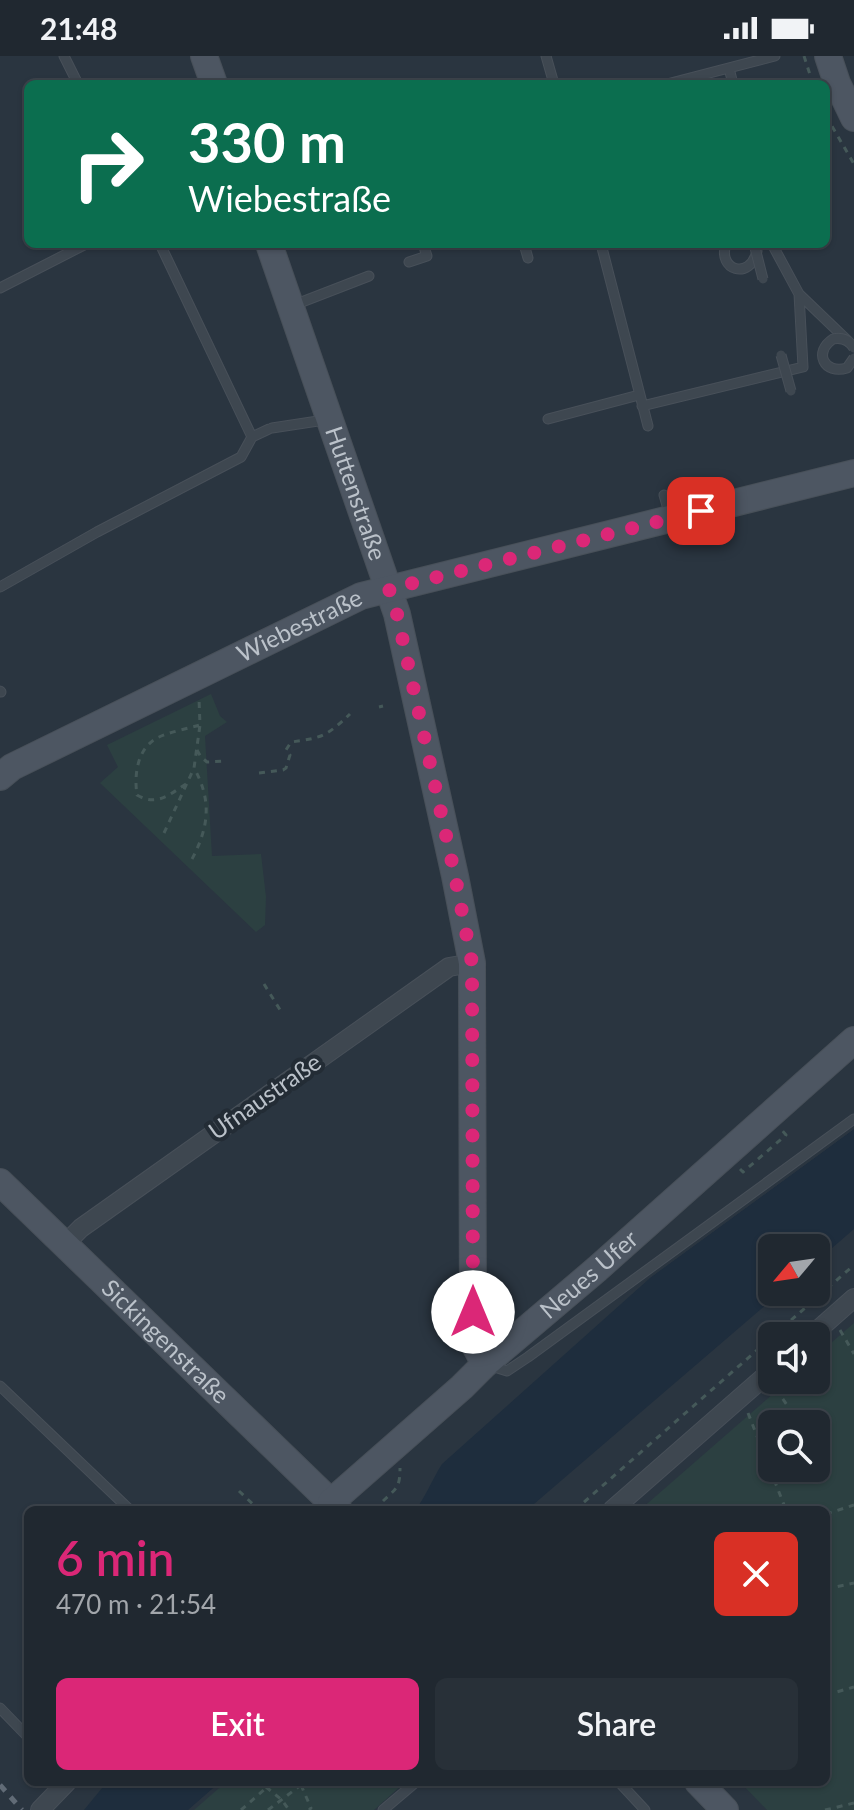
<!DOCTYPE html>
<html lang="en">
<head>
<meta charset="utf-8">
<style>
	:root { --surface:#202830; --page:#283038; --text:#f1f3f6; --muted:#a2a6ab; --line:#3d444c; --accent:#db2777 }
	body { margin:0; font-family:Lato,sans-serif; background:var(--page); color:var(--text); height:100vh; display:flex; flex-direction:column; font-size:30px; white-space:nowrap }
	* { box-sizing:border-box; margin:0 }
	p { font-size:26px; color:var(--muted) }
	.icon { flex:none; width:44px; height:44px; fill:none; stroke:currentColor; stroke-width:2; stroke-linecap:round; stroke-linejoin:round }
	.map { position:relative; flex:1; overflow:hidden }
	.details { position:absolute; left:24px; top:1450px; width:806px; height:280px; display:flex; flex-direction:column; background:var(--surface); border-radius:12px; box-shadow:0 2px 6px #0004,0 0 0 2px var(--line) }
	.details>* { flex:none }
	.guide { position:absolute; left:24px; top:24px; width:806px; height:168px; border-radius:12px; box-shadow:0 2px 6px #0004,0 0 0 2px var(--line); background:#0b6e4f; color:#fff; overflow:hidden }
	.needle { width:52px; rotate:241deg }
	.controls { position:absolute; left:758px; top:1178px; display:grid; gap:16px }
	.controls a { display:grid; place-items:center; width:72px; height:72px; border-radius:12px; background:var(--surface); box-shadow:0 2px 6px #0004,0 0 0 2px var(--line); font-size:40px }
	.pin { position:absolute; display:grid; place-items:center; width:68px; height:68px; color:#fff; margin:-34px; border-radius:16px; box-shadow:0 4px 12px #0006 }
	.me { position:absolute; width:88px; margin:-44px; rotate:0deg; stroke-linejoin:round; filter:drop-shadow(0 0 6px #0008) }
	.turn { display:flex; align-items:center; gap:28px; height:168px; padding:0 32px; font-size:36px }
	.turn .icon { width:104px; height:104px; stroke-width:2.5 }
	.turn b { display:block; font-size:56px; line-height:68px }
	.round { display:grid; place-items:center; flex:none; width:84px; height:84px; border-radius:12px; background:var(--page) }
	.summary { display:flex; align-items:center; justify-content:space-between; height:136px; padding:0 32px }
	h1 { font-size:48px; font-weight:600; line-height:60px; color:var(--accent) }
	.button { display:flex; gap:16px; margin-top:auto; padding:16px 32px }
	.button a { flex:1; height:92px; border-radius:12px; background:var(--accent); color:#fff; font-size:32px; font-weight:600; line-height:92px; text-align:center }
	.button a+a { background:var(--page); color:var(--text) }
	.status { display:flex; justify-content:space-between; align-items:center; height:56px; padding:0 40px; background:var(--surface); direction:ltr }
	.status svg { height:22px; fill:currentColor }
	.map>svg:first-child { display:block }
	.green { fill:#2c4041; fill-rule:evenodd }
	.water { fill:#1e2d3d }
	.pier { fill:#2a3540 }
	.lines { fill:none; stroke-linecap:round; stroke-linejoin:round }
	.lane-casing { stroke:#485059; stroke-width:11 }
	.street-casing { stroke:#485059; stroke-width:20 }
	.secondary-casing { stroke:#485059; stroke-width:28 }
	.path { stroke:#455959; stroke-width:3; stroke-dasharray:6 6; stroke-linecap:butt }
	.lane { stroke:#3e4750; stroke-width:9 }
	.street { stroke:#3e4750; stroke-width:18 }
	.secondary { stroke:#4d5662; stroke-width:26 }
	.rail { stroke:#616b76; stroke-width:5; stroke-dasharray:8 8; stroke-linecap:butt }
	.lane-bridge-casing { stroke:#485059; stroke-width:11; stroke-linecap:butt }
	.lane-bridge { stroke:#3e4750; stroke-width:9 }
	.route { stroke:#db2777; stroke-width:14; stroke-dasharray:0 25.2 }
	.labels { text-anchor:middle; stroke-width:8; stroke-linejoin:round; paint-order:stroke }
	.street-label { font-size:24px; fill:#bbc2ca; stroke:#232c35 }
</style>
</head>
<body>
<div class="status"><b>21:48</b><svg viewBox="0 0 49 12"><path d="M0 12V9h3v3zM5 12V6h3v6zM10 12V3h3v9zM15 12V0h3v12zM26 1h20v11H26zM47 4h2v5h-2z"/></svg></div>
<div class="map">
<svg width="854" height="1754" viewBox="0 0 854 1754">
	<rect width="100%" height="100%" fill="#2a3540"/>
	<path class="green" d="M 211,638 L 220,660 L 227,666 L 205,680 L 212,800 L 261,798 L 266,841 L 265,869 L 256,876 L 100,727 L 118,711 L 107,689 Z
		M 854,1267 L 854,1754 L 767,1754 L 740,1726 L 826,1726 L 826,1454 L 640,1454 L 789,1324 L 816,1324 L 816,1300 ZM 772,1368 L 816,1368 L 816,1412 L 772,1412 Z
		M 226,1726 L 405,1726 L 374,1754 L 194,1754 Z"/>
	<path class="water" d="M 854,1073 L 854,1173 L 816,1206 L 816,1192 L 772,1192 L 772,1236 L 781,1236 L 527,1454 L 415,1454 C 424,1444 433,1422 442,1408 L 650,1222 Z
		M 107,1726 L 220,1726 L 188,1754 L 84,1754 Z"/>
	<path class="pier" d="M 854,1069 L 854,1073 L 619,1244 L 647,1218 Z"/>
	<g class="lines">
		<defs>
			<path id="lane" d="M 64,0 L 78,28
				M 546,0 L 554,28
				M 729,12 L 733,28
				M 667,28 L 775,0
				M 160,188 L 252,381
				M 524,188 L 528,202
				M 601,188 L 648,370
				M 726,188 C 717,214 750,225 757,195
				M 409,206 L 427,200 L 423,188
				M 0,232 L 86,188
				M 799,238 L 848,285
				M 294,249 L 369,220
				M 642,350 L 803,311 L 799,238 L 772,188
				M 548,363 L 639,339
				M 272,372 L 318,365 L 327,362
				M 664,439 L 670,460
				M 0,531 L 97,476 L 241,401 L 252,381 L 269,373
				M 0,635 L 1,636
				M 488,1309 L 507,1315 L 528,1301 L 854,1063
				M 0,1330 L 130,1454
				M 0,1652 L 28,1681
				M 619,1726 L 645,1754
				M 383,1754 L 416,1726"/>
			<path id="street" d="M 65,1188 L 81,1172 L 449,911 L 472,907
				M 811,1280 L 854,1242
				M 612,1454 L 772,1314
				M 40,1754 L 67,1726"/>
			<g id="secondary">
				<path d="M 204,0 L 214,28"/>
				<path d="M 828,0 L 837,27 L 854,62"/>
				<path id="s1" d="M 269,188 L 397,558 L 455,820 L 472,907 L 473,1272 L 473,1286 L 485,1308"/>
				<path id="s2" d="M 0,721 L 12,711 L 361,540 L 854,417"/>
				<path id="s3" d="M 0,1126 L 339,1454"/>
				<path id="s4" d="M 331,1446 L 462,1331 L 485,1308 L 597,1213 L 854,984"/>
				<path d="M 698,1726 L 725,1754"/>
			</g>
		</defs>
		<use href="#lane" class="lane-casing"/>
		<use href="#street" class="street-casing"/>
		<use href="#secondary" class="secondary-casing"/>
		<path class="path" d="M 804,0 L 813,28
			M 826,60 L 854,108
			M 379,651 L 383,650
			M 197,694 L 201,701 L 207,706 L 227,705
			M 259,717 L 283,714 L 286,712 L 290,699 L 286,694 L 291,686 C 322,682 327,680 350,658
			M 186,728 C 170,738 157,751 137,739 C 134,719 137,693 157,682 C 169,676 186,673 200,669
			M 164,777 L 194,712 L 200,669 L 199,643
			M 192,803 C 209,771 212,744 194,712
			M 264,928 L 282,957
			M 740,1113 L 743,1116 L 786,1079 L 781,1073
			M 840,1274 L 854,1298
			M 773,1280 L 854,1209
			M 776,1333 L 800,1368
			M 748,1357 L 786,1454
			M 816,1392 L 823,1403
			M 239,1435 L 259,1454
			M 383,1445 C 397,1432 400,1431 400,1412
			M 575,1454 L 772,1281
			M 826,1458 L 854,1449
			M 826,1533 L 854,1527
			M 826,1639 L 854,1631
			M 301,1729 L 311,1752 L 309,1754
			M 266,1731 L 282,1744 L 289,1754
			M 241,1754 L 273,1726
			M 268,1754 L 305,1726
			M 825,1754 L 854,1747"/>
		<use href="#lane" class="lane"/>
		<use href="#street" class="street"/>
		<use href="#secondary" class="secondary"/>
		<path class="rail" d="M 0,1729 L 22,1754"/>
		<defs>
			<path id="lane-bridge" d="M 754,188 L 763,223
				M 854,292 C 849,284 842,281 833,283 C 813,296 824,319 847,312 L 854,302
				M 781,299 L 791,335"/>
		</defs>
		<use href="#lane-bridge" class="lane-bridge-casing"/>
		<use href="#lane-bridge" class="lane-bridge"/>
	</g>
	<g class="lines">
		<path class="route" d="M 473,1256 L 472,907 L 455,820 L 397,558 L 389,533 L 701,455"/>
	</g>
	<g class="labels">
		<g class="street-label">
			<text dy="8" stroke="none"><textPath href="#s1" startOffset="264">Huttenstraße</textPath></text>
			<text dy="8" stroke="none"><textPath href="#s2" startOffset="336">Wiebestraße</textPath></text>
			<text transform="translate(265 1041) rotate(-35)" y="8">Ufnaustraße</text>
			<text dy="8" stroke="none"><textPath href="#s4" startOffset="344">Neues Ufer</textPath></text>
			<text dy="8" stroke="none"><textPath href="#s3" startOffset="230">Sickingenstraße</textPath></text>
		</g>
	</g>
</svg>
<div class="controls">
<a><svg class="needle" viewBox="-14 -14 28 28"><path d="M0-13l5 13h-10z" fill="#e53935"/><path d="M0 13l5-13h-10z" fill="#a2a6ab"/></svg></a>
<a><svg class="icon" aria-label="sound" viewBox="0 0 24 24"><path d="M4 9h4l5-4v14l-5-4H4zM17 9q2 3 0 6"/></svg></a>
<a><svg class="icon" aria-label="search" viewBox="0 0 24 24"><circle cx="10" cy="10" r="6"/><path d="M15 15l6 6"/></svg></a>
</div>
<div class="pin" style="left:701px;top:455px;background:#d93025"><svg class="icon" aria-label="arrive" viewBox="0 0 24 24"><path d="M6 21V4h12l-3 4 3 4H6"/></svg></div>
<svg class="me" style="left:473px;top:1256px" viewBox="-20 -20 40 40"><circle r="19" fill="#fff"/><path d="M0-13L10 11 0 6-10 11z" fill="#db2777"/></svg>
<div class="guide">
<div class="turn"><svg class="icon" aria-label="right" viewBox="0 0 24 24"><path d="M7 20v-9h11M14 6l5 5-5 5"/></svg><div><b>330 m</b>Wiebestraße</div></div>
</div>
<section class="details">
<div class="summary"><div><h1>6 min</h1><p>470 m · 21:54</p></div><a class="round" style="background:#d93025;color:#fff"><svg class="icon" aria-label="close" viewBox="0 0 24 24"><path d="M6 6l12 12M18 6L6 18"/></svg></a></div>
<div class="button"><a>Exit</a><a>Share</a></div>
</section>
</div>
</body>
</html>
